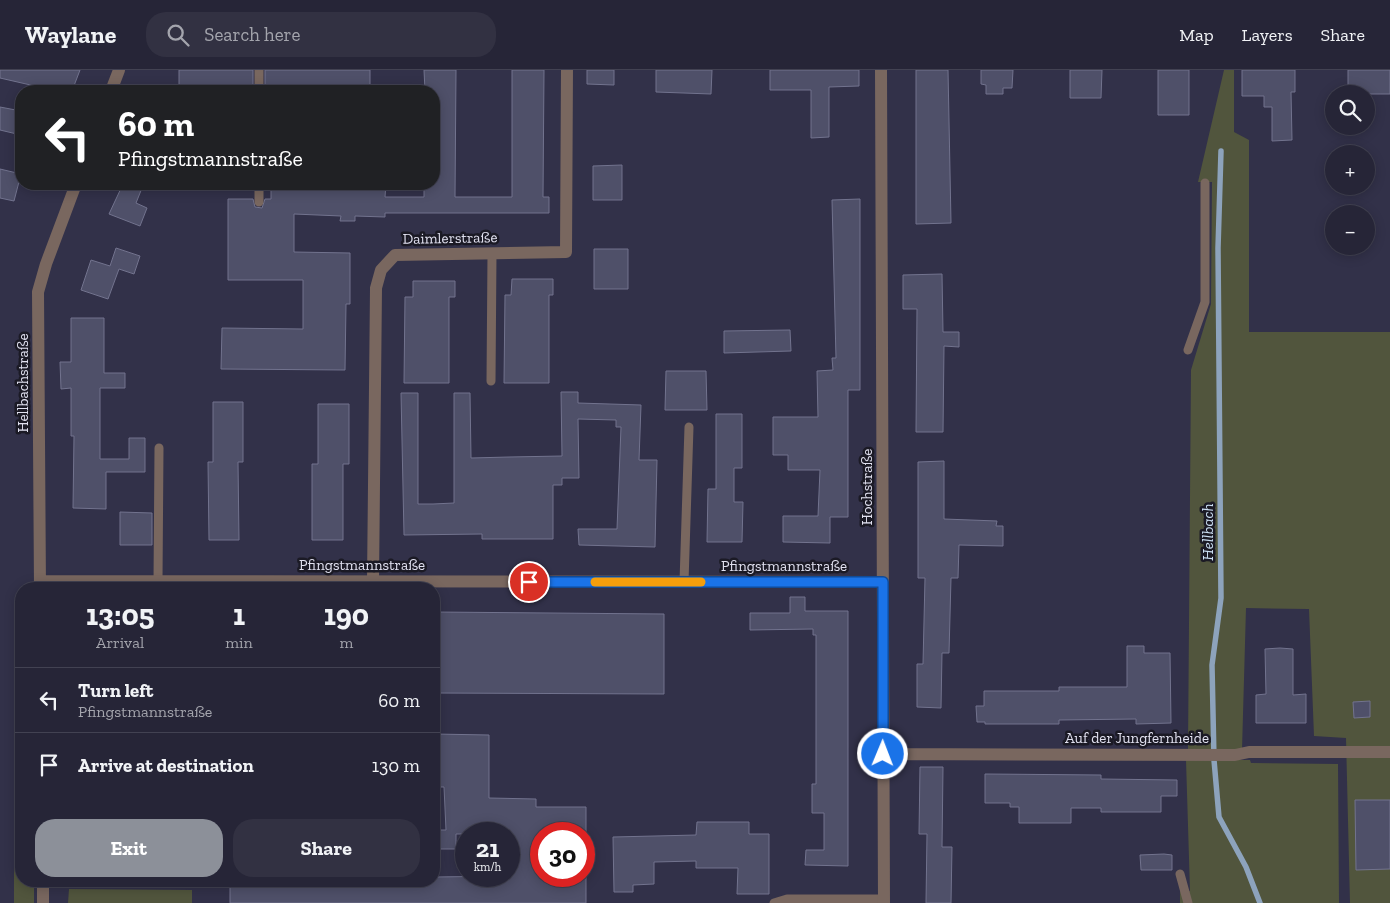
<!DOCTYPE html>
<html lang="en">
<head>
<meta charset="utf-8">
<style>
	:root { --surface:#262537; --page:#323142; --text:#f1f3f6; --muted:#a4a5ad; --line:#424252; --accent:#8c9099 }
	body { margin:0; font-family:"Zilla Slab",serif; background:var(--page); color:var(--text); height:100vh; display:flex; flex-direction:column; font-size:19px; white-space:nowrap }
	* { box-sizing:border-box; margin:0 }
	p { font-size:16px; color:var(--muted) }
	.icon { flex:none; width:28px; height:28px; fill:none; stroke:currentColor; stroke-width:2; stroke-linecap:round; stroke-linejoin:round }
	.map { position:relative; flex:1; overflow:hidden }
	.details { position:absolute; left:15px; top:512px; width:425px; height:305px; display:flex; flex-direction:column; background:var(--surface); border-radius:20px; box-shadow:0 2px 12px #0003,0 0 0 1px var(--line) }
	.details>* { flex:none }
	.hud { position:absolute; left:15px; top:15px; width:425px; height:105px; border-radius:20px; box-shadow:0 2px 12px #0003,0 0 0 1px var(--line); background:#202124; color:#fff; overflow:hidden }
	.buttons { position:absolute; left:1325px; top:15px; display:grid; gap:10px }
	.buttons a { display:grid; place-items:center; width:50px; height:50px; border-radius:50%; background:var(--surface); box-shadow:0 2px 12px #0003,0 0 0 1px var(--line); font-size:25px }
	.speed { position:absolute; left:455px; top:752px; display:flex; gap:10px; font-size:25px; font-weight:700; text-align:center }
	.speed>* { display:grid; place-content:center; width:65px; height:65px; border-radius:50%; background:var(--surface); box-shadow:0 2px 12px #0003,0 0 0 1px var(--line); line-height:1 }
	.speed small { font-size:12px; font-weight:400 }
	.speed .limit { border:8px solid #d22; background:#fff; color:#111 }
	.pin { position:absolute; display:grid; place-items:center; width:42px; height:42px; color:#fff; margin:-21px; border:2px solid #fff; border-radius:50%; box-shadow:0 1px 5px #0007 }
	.me { position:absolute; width:55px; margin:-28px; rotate:1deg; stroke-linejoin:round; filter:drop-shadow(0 0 4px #0008) }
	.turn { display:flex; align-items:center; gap:18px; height:105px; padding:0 20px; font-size:22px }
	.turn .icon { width:65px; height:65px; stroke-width:2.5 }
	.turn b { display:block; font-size:35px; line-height:42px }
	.eta { display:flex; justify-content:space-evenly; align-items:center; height:85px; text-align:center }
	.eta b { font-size:30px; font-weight:700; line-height:35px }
	.button { display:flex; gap:10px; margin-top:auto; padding:10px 20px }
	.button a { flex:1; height:58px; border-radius:20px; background:var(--accent); color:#fff; font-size:20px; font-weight:700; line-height:58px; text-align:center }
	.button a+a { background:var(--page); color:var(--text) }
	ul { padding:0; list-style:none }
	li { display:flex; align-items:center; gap:15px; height:65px; padding:0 20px; border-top:1px solid var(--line) }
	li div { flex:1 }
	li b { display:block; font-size:19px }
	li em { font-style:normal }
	header { display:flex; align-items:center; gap:30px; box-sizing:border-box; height:70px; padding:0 25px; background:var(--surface); border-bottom:1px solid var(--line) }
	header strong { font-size:24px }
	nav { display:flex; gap:28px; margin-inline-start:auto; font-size:18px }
	.search { width:350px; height:45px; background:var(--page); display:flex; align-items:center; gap:12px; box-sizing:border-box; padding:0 18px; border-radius:20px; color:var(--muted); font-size:19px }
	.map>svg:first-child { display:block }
	.green { fill:#51553d }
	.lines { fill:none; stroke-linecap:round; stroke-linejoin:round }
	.stream { stroke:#8da3bc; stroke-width:5.5 }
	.building { fill:#4f5069; stroke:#72738e }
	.service { stroke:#79675f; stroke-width:9 }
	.minor { stroke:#79675f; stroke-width:12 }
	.route-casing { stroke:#114b97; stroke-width:12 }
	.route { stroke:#1a73e8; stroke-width:9 }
	.slow { stroke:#f59e0b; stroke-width:9 }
	.labels { text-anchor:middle; stroke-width:5; stroke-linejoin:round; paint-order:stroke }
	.street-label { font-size:15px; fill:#e1e1f0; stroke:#1b1a25 }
	.water-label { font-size:16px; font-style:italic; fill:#cce0f5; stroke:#1b1a25 }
</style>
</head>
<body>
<header>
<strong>Waylane</strong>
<div class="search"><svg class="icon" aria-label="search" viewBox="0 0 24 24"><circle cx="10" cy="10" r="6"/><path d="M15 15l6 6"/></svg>Search here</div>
<nav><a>Map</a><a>Layers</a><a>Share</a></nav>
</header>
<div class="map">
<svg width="1390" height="833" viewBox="0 0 1390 833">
	<rect width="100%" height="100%" fill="#323149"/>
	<path class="green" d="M 1224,0 L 1234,0 L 1234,62 L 1249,70 L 1249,262 L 1390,262 L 1390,833 L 1350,833 L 1346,668 L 1314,666 L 1309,539 L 1246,538 L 1242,680 L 1188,679 L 1191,300 L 1211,234 L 1212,112 L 1198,112 Z
		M 1186,690 L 1250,690 L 1251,693 L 1338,694 L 1339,833 L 1180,833 L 1180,820 L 1190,821 Z
		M 14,777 L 21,777 L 21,811 L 34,811 L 34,833 L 14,833 Z
		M 69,819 L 192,820 L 192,833 L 68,833 Z"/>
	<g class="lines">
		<path class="stream" d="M 1221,81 L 1218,178 L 1221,528 L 1212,595 L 1214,690 L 1219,747 L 1246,797 L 1260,833"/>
	</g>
	<path class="building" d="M 0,0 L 80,0 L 72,21 L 48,21 L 48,19 L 0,8 Z
		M 179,0 L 253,0 L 253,21 L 179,19 Z
		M 265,0 L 370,0 L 370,21 L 265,21 Z
		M 424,0 L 456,0 L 455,127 L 512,127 L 512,0 L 544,0 L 543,127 L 549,127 L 549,143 L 385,143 L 385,147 L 355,146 L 355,151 L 340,151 L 341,146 L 294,144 L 294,182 L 350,183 L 350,234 L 346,234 L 345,300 L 221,299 L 222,258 L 303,259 L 303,210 L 228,210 L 228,129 L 253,129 L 255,137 L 262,138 L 265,129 L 271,129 L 271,114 L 386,114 L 385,127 L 424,127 L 424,114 L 434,114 L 434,21 L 425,21 Z
		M 587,0 L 614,0 L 614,15 L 587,14 Z
		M 656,0 L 712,0 L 711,24 L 656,22 Z
		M 770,0 L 859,0 L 859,16 L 829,17 L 829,67 L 811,68 L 811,20 L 770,20 Z
		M 916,0 L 948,0 L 951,153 L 916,154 Z
		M 981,0 L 1013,0 L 1012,18 L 1003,18 L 1003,24 L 986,24 L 986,15 L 981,14 Z
		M 1070,0 L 1102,0 L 1101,28 L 1070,28 Z
		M 1158,0 L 1189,0 L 1189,45 L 1158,45 Z
		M 1242,0 L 1295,0 L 1295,22 L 1291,22 L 1292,70 L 1272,71 L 1272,37 L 1264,37 L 1264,26 L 1242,26 Z
		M 1348,0 L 1390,0 L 1390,24 L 1348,24 Z
		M 0,37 L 21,41 L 21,65 L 0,60 Z
		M 622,95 L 622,130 L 593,130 L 593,96 Z
		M 0,99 L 21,104 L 14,131 L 0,128 Z
		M 123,114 L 142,118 L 136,133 L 147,138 L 140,156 L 109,144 Z
		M 860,129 L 860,320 L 848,320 L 848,447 L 830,447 L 830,473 L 783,472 L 783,446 L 818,446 L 820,400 L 788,400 L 788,385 L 773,385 L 773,347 L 818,347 L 817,301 L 833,300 L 832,288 L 836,288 L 832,130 Z
		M 116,178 L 140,186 L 134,204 L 119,199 L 108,229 L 81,220 L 91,190 L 110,196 Z
		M 594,179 L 628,179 L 628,219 L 594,219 Z
		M 942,204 L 943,262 L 959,262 L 959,277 L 944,276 L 943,362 L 916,362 L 917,239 L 903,239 L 903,205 Z
		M 512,209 L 553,209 L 553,225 L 549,225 L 549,313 L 504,313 L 505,225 L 511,225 Z
		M 413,211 L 455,211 L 455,227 L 449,227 L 449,313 L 404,313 L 405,227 L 413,227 Z
		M 71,248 L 104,248 L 104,303 L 125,303 L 125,318 L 100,318 L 100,389 L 129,389 L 129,368 L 145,368 L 145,402 L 106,402 L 106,439 L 73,438 L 74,366 L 71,366 L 71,318 L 61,319 L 60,292 L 71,292 Z
		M 790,260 L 791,281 L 724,283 L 724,261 Z
		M 666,301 L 706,301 L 707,340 L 665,340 Z
		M 561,322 L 578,322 L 578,333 L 641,335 L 639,390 L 657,390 L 655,477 L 579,475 L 578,459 L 617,459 L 621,357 L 616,357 L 616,350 L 578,349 L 579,408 L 562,408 L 562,415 L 553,415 L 553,469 L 482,469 L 482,464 L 404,465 L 401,323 L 418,323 L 418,434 L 433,434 L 454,433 L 454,323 L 470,323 L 471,388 L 509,387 L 562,386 Z
		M 213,332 L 243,332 L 243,392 L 238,392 L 239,470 L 209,470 L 208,392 L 213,392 Z
		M 318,334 L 349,334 L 349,394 L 343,394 L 343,470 L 312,470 L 312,394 L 318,394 Z
		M 716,344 L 742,344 L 742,398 L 734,398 L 734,432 L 743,432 L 742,472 L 707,472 L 708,419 L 716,419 Z
		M 944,391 L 944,449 L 997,451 L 996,456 L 1003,456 L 1003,476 L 959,475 L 958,508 L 951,508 L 949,583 L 942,583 L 941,638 L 917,637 L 917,594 L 923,594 L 925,508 L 918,508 L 918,392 Z
		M 120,442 L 152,443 L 152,475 L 120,475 Z
		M 790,527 L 805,527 L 805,541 L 848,541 L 848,796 L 805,795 L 806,780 L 824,780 L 824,743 L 812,743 L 812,714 L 816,714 L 816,565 L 813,565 L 813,559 L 750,560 L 750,543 L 790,543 Z
		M 434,542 L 664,544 L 664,624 L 434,623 Z
		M 1127,576 L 1144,576 L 1144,583 L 1170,583 L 1171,653 L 1136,654 L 1136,649 L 1059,650 L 1059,654 L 985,654 L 985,652 L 977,652 L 976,636 L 984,636 L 984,621 L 1059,621 L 1059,617 L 1127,617 Z
		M 1280,578 L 1293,579 L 1293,625 L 1306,624 L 1306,653 L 1256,653 L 1256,625 L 1266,624 L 1265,579 Z
		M 1370,631 L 1370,647 L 1354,648 L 1353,632 Z
		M 434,664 L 489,665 L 489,728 L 536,729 L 536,737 L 586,737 L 586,764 L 541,764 L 541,806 L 586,806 L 586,833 L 230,833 L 230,811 L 434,811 L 434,807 L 509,806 L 509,764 L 456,764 L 456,779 L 434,779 L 434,760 L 446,760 L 444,717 L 434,717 Z
		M 920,697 L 943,697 L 942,777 L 952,777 L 951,833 L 926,833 L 927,764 L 919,764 Z
		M 985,704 L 1101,705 L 1101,709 L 1177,710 L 1177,726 L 1161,726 L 1161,742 L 1101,742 L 1101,738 L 1071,738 L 1071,753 L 1019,753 L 1019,737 L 1010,737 L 1010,733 L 985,733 Z
		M 1355,730 L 1390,730 L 1390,799 L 1356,800 Z
		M 697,752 L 749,752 L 749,764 L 769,764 L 769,824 L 737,824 L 738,798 L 696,798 L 696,791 L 654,792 L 654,814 L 633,815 L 633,822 L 614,822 L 613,767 L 696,765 Z
		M 1164,784 L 1172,785 L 1172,800 L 1141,800 L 1140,785 Z"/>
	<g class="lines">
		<path class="service" d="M 259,0 L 259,21
			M 259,114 L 259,132
			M 1188,280 L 1205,232 L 1205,113
			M 491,311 L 492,184
			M 158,511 L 159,378
			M 684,512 L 689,357
			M 1180,804 L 1188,833
			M 774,833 L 787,829 L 884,829"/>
		<path class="minor" d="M 881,0 L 884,833
			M 111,21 L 119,0
			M 40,511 L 883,512
			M 373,512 L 376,218 L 381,200 L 395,185 L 566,182 L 567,0
			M 40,519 L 38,222 L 46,194 L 76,114
			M 883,684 L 1235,685 L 1249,682 L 1390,682
			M 43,811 L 43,833"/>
	</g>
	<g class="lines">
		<defs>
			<path id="route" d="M 529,512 L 883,512 L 883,684"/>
		</defs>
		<use href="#route" class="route-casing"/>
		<use href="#route" class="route"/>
		<path class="slow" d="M 595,512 L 701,512"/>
	</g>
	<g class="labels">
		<g class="street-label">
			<text transform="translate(450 168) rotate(-1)" y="5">Daimlerstraße</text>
			<text transform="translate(23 313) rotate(-90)" y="5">Hellbachstraße</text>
			<text transform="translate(867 417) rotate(-90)" y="5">Hochstraße</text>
			<text x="362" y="500">Pfingstmannstraße</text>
			<text x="784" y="501">Pfingstmannstraße</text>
			<text x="1137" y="673">Auf der Jungfernheide</text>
		</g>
		<g class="water-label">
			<text transform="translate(1207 462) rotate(-90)" y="6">Hellbach</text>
		</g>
	</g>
</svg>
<div class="buttons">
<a><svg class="icon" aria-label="search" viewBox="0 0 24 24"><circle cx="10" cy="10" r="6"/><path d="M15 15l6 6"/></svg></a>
<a>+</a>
<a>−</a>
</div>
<div class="speed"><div>21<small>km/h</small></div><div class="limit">30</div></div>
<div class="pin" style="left:529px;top:512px;background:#d93025"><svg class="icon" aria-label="arrive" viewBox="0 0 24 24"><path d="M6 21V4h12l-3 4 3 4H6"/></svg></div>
<svg class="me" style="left:883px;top:684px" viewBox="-20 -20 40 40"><circle r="17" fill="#1a73e8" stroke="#fff" stroke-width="3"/><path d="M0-11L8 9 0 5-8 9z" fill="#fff"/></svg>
<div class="hud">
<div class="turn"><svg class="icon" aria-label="left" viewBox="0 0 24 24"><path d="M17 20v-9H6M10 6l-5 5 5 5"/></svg><div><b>60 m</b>Pfingstmannstraße</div></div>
</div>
<section class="details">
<div class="eta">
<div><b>13:05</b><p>Arrival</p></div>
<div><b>1</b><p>min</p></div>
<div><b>190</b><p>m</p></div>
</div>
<ul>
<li><svg class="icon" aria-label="left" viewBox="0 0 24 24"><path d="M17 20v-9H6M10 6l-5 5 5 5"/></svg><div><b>Turn left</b><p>Pfingstmannstraße</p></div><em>60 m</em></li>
<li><svg class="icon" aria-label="arrive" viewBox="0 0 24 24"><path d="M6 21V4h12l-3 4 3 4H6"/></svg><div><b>Arrive at destination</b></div><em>130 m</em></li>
</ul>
<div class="button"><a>Exit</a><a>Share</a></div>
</section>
</div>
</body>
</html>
